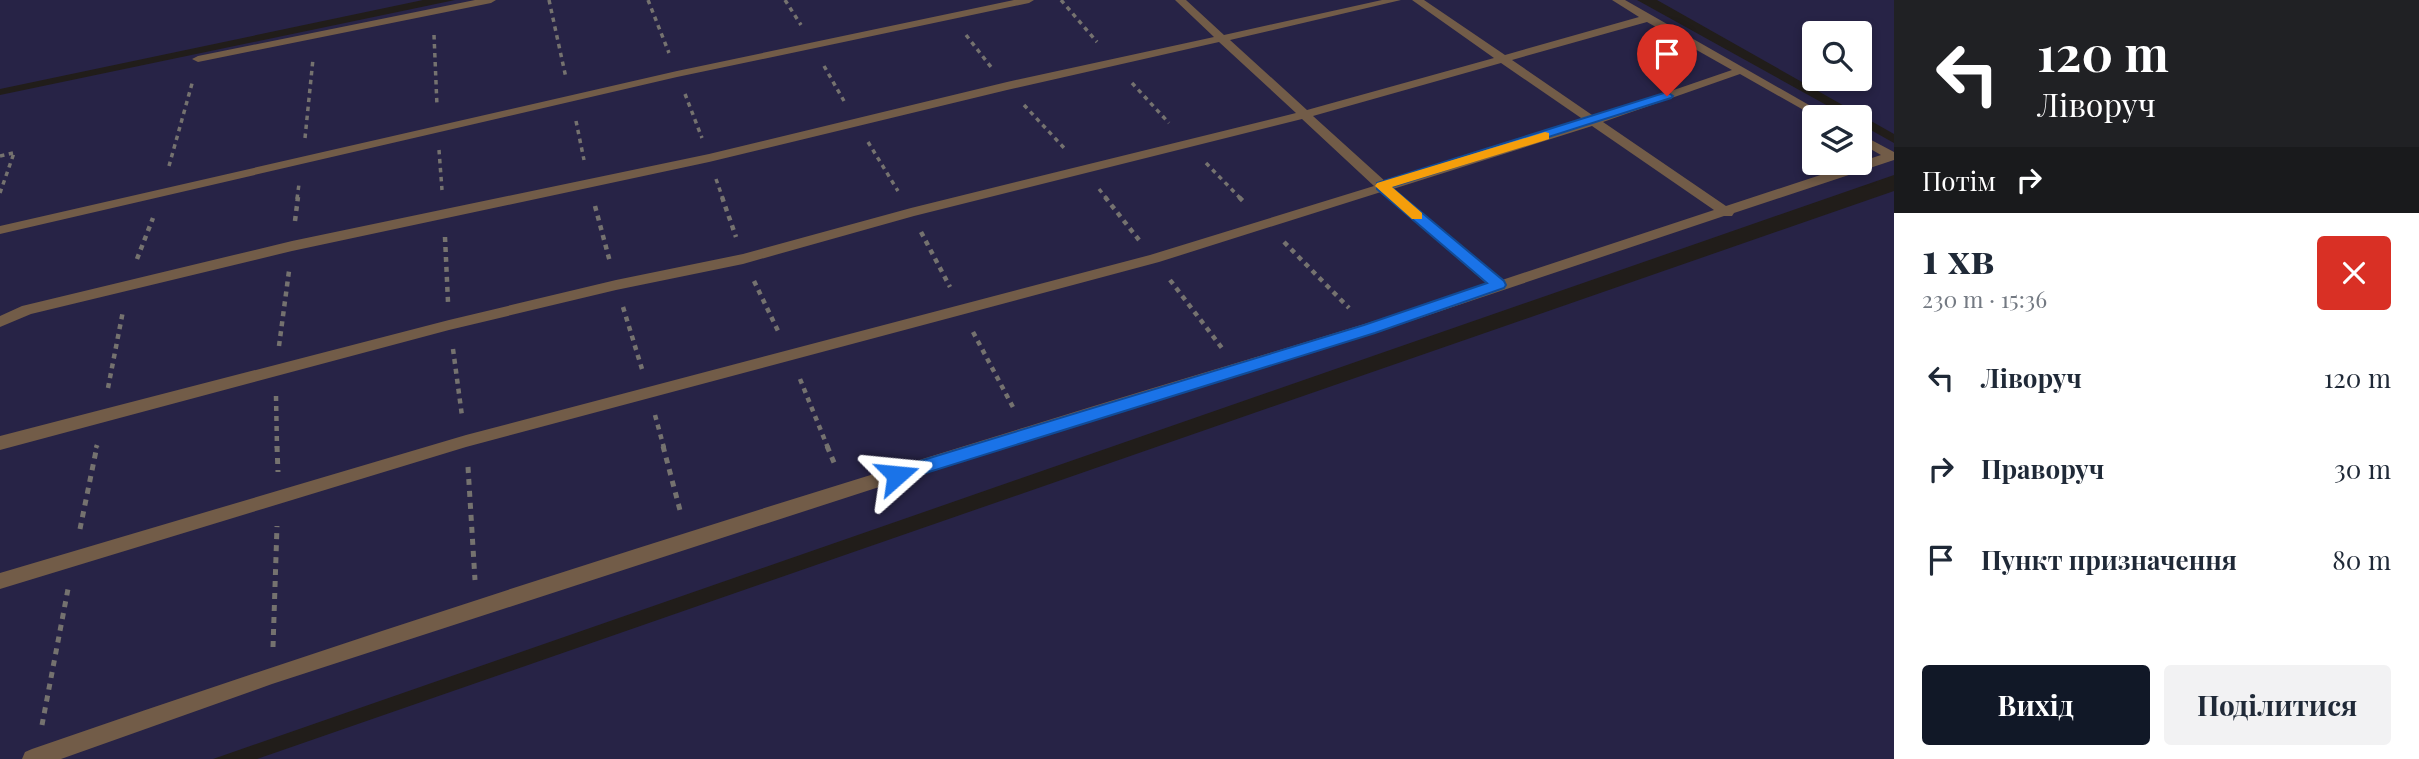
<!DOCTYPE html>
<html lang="uk">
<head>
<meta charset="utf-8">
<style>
	:root { --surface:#fff; --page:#f2f2f3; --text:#1f2937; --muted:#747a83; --accent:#111827 }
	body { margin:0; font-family:"Playfair Display",serif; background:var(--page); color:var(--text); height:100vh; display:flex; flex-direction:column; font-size:26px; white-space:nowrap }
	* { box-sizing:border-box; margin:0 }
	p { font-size:23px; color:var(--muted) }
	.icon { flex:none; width:38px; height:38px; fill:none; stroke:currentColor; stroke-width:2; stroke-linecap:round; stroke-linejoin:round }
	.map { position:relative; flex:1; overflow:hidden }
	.drawer { display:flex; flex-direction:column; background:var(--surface); width:525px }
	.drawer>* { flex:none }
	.banner { background:#202124; color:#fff; overflow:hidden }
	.tools { position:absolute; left:1802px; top:21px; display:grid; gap:14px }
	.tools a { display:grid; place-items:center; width:70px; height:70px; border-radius:7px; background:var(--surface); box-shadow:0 4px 10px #0003; font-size:35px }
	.pin { position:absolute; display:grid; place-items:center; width:60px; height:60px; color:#fff; margin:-72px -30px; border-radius:50% 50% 50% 0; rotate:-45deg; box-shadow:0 0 7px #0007 }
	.pin .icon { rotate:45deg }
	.me { position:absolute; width:77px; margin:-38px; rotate:72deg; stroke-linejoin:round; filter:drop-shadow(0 0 5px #0008) }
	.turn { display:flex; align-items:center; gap:24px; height:147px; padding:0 28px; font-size:32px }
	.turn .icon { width:91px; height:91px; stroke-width:2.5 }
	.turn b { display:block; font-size:49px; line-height:60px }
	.then { display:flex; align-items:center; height:66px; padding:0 28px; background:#0003; gap:14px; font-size:26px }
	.round { display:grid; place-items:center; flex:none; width:74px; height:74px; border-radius:7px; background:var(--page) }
	.head { display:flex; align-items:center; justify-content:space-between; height:119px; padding:0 28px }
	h1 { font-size:42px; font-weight:700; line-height:52px }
	.cta { display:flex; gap:14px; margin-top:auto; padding:14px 28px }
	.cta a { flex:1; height:80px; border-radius:7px; background:var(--accent); color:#fff; font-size:28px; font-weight:700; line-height:80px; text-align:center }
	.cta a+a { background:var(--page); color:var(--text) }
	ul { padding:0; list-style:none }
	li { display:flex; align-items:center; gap:21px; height:91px; padding:0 28px }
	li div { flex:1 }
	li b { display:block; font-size:26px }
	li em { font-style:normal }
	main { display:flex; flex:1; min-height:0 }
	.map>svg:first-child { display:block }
	.green { fill:#272346; fill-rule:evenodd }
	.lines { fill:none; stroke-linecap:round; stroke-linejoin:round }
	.path-far2 { stroke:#75726f; stroke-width:3.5; stroke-dasharray:4.5 4.5; stroke-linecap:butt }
	.path-far1 { stroke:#75726f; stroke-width:4.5; stroke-dasharray:5 5; stroke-linecap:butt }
	.path { stroke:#75726f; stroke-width:5; stroke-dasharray:6 6; stroke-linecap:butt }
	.service { fill:#725c48; fill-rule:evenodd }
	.route { fill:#1a73e8; stroke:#114b97; stroke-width:2 }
	.slow { fill:#f59e0b }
</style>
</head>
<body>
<main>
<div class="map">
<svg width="1894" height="759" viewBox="0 0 1894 759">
	<rect width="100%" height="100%" fill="#211d1a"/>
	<path class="green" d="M 0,0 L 423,0 L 0,89 Z
		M 455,0 L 1637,0 L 1848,117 L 1815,117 L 1815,163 L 1860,163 L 1860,124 L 1894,143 L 1894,175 L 213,759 L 0,759 L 0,95 Z
		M 1657,0 L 1894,0 L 1894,134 ZM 1860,33 L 1860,79 L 1815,79 L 1815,33 Z
		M 1894,191 L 1894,759 L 257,759 Z"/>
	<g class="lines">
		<path class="path-far2" d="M 549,0 L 566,78
			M 648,0 L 669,53
			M 785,0 L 801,25
			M 1061,0 L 1097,42
			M 434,35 L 437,106
			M 966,35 L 991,67
			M 824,66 L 844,101
			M 1132,83 L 1169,123
			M 685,94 L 702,138
			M 1024,105 L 1066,150
			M 576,121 L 584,160
			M 305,138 L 313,59
			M 868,142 L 898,191
			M 439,150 L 442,190
			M 0,156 L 13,153
			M 1206,163 L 1241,199
			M 169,166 L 193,80
			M 716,179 L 723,199
			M 1099,189 L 1107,199
			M 0,193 L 14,153
			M 297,199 L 299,184"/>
		<path class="path-far1" d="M 722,197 L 736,237
			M 1105,197 L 1139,240
			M 1239,197 L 1246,204
			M 595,206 L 610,262
			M 295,221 L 298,197
			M 921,232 L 950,287
			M 445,237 L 448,302
			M 1284,242 L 1349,308
			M 137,259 L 153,218
			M 1170,280 L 1222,348
			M 754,281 L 779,333
			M 623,307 L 642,369
			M 973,332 L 1015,411
			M 279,346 L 289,271
			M 453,349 L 462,416
			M 800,379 L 828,448
			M 108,388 L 123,311
			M 276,396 L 277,448
			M 655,415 L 664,448
			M 96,448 L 97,445"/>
		<path class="path" d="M 277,446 L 278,472
			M 663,446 L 681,514
			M 827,446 L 835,465
			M 468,467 L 475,580
			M 80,529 L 97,446
			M 273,647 L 277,526
			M 42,725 L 68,589"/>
		<path class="service" d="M 475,0 L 496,0 L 491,3 L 198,62 L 192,59 L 198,56 Z
			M 1014,0 L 1034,0 L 1029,3 L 677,77 L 0,234 L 0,226 L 677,71 Z
			M 1175,0 L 1186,0 L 1224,35 L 1382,0 L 1401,0 L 1230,40 L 1307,110 L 1494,58 L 1412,0 L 1424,0 L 1505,55 L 1639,17 L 1612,0 L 1625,0 L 1830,117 L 1816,117 L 1740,74 L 1603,122 L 1726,206 L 1881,155 L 1860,143 L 1860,134 L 1894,152 L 1894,160 L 1734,213 L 1732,216 L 1724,216 L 1375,333 L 1027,439 L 272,684 L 61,759 L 22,759 L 25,752 L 32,749 C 361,635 693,529 1026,427 C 1180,379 1335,335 1488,285 L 1381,192 L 1159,262 L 466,447 L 0,589 L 0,573 L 466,435 L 1150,255 L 1374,186 L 1302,119 L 914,216 L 743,264 L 616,290 L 449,330 L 0,450 L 0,436 L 449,320 L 616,280 L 743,254 L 911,208 L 1296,113 L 1219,42 L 1007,90 L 709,162 L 292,251 L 31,314 L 0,327 L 0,316 L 22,306 L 292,241 L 709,154 L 1007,82 L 1214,37 ZM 1647,22 L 1732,70 L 1595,117 L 1512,60 ZM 1501,63 L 1584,120 L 1386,182 L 1313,116 ZM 1592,126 L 1714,210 L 1502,280 L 1393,189 Z"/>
	</g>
	<path class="route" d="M 1667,92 L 1673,96 L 1671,98 L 1391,187 L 1504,281 L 1506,285 L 1504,288 L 1375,333 L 897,482 L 891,480 L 889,475 L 891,470 L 897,468 L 1364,325 L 1487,283 L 1377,189 L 1377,183 Z"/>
	<path class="slow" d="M 1545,132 L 1549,133 L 1549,139 L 1392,187 L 1422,213 L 1422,219 L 1412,219 L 1375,186 L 1377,183 Z"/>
</svg>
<div class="tools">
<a><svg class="icon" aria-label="search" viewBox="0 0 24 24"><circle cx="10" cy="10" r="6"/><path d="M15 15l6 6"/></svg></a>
<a><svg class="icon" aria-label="layers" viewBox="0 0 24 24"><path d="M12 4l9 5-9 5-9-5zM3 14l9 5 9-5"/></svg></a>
</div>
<div class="pin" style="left:1667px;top:96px;background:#d93025"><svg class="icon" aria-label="arrive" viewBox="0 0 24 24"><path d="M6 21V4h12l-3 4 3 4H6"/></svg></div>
<svg class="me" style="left:897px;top:475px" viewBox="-20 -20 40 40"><path d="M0-17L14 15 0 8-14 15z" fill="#1a73e8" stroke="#fff" stroke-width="4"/></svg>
</div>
<section class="drawer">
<div class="banner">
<div class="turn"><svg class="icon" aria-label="left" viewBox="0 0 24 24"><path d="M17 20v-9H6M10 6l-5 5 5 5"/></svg><div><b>120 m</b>Ліворуч</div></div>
<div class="then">Потім<svg class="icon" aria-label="right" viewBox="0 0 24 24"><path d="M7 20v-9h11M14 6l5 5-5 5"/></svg></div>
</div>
<div class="head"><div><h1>1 хв</h1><p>230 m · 15:36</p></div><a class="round" style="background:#d93025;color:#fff"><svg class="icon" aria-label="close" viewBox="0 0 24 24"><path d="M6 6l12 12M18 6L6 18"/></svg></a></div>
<ul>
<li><svg class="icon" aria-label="left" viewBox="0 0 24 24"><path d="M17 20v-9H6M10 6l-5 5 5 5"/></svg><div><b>Ліворуч</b></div><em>120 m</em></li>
<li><svg class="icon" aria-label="right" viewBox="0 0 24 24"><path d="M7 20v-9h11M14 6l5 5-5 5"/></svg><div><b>Праворуч</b></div><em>30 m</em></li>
<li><svg class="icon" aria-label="arrive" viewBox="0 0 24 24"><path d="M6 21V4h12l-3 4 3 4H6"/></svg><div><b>Пункт призначення</b></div><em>80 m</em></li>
</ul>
<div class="cta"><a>Вихід</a><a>Поділитися</a></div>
</section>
</main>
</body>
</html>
